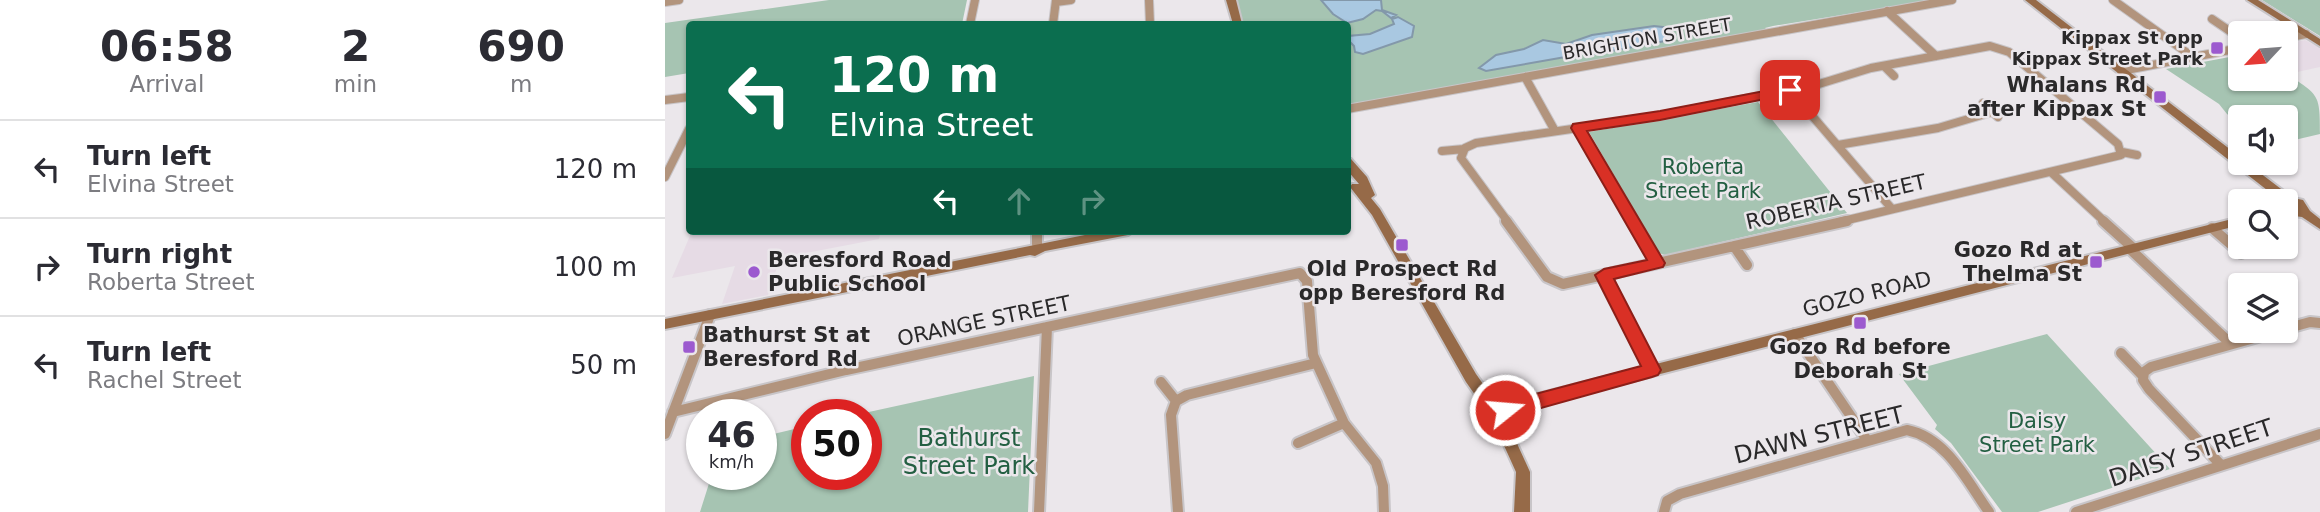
<!DOCTYPE html>
<html lang="en">
<head>
<meta charset="utf-8">
<style>
	:root { --surface:#fff; --page:#f7f7f7; --text:#2b2b33; --muted:#7c7c81; --line:#e1e1e2 }
	body { margin:0; font-family:"DejaVu Sans",sans-serif; background:var(--page); color:var(--text); height:100vh; display:flex; flex-direction:column; font-size:26px; white-space:nowrap }
	* { box-sizing:border-box; margin:0 }
	p { font-size:23px; color:var(--muted) }
	.icon { flex:none; width:38px; height:38px; fill:none; stroke:currentColor; stroke-width:2; stroke-linecap:round; stroke-linejoin:round }
	.map { position:relative; flex:1; overflow:hidden }
	.side { display:flex; flex-direction:column; background:var(--surface); width:665px }
	.side>* { flex:none }
	.guide { position:absolute; left:21px; top:21px; width:665px; height:214px; border-radius:7px; box-shadow:0 2px 5px #0004; background:#0b6e4f; color:#fff; overflow:hidden }
	.needle { width:46px; rotate:244deg }
	.tools { position:absolute; left:1563px; top:21px; display:grid; gap:14px }
	.tools a { display:grid; place-items:center; width:70px; height:70px; border-radius:7px; background:var(--surface); box-shadow:0 2px 5px #0004; font-size:35px }
	.speed { position:absolute; left:21px; top:399px; display:flex; gap:14px; font-size:35px; font-weight:700; text-align:center }
	.speed>* { display:grid; place-content:center; width:91px; height:91px; border-radius:50%; background:var(--surface); box-shadow:0 2px 5px #0004; line-height:1 }
	.speed small { font-size:18px; font-weight:400 }
	.speed .limit { border:10px solid #d22; background:#fff; color:#111 }
	.pin { position:absolute; display:grid; place-items:center; width:60px; height:60px; color:#fff; margin:-30px; border-radius:14px; box-shadow:0 4px 10px #0006 }
	.me { position:absolute; width:77px; margin:-38px; rotate:73deg; stroke-linejoin:round; filter:drop-shadow(0 0 5px #0008) }
	.turn { display:flex; align-items:center; gap:24px; height:147px; padding:0 28px; font-size:32px }
	.turn .icon { width:91px; height:91px; stroke-width:2.5 }
	.turn b { display:block; font-size:49px; line-height:60px }
	.lanes { display:flex; align-items:center; height:66px; padding:0 28px; background:#0003; justify-content:center; gap:35px; direction:ltr }
	.lanes .off { opacity:.35 }
	.eta { display:flex; justify-content:space-evenly; align-items:center; height:119px; text-align:center }
	.eta b { font-size:42px; font-weight:700; line-height:49px }
	ul { padding:0; list-style:none }
	li { display:flex; align-items:center; gap:21px; height:98px; padding:0 28px; border-top:2px solid var(--line) }
	li div { flex:1 }
	li b { display:block; font-size:26px }
	li em { font-style:normal }
	main { display:flex; flex:1; min-height:0 }
	.map>svg:first-child { display:block }
	.built { fill:#e6dbe5 }
	.green { fill:#a6c4b2 }
	.water { fill:#a9c8e1; stroke:#8398aa; stroke-width:2 }
	.lines { fill:none; stroke-linecap:round; stroke-linejoin:round }
	.street-far1-casing { stroke:#c8c5c8; stroke-width:10 }
	.street-casing { stroke:#c8c5c8; stroke-width:14 }
	.secondary-casing { stroke:#c8c5c8; stroke-width:4 }
	.street-far1 { stroke:#b2947d; stroke-width:8 }
	.street { stroke:#b2947d; stroke-width:10 }
	.secondary { fill:#966a48; fill-rule:evenodd }
	.route { fill:#d93025; stroke:#8d1f18; stroke-width:2 }
	.poi-dot { fill:#9c5acf; stroke:#ebe7eb; stroke-width:2.5 }
	.labels { text-anchor:middle; stroke-width:5; stroke-linejoin:round; paint-order:stroke }
	.far-poi-label { font-size:18px; font-weight:bold; fill:#2a292a; stroke:#ebe7eb; text-anchor:end }
	.far-street-label { font-size:18px; fill:#2a292a; stroke:#ebe7eb }
	.poi-label { font-size:21px; font-weight:bold; fill:#2a292a; stroke:#ebe7eb; text-anchor:end }
	.park-label { font-size:21px; fill:#235f42; stroke:#ebe7eb }
	.street-label { font-size:21px; fill:#2a292a; stroke:#ebe7eb }
	.near-street-label { font-size:24px; fill:#2a292a; stroke:#ebe7eb }
	.near-park-label { font-size:24px; fill:#235f42; stroke:#ebe7eb }
</style>
</head>
<body>
<main>
<section class="side">
<div class="eta">
<div><b>06:58</b><p>Arrival</p></div>
<div><b>2</b><p>min</p></div>
<div><b>690</b><p>m</p></div>
</div>
<ul>
<li><svg class="icon" aria-label="left" viewBox="0 0 24 24"><path d="M17 20v-9H6M10 6l-5 5 5 5"/></svg><div><b>Turn left</b><p>Elvina Street</p></div><em>120 m</em></li>
<li><svg class="icon" aria-label="right" viewBox="0 0 24 24"><path d="M7 20v-9h11M14 6l5 5-5 5"/></svg><div><b>Turn right</b><p>Roberta Street</p></div><em>100 m</em></li>
<li><svg class="icon" aria-label="left" viewBox="0 0 24 24"><path d="M17 20v-9H6M10 6l-5 5 5 5"/></svg><div><b>Turn left</b><p>Rachel Street</p></div><em>50 m</em></li>
</ul>
</section>
<div class="map">
<svg width="1655" height="512" viewBox="0 0 1655 512">
	<rect width="100%" height="100%" fill="#ebe7eb"/>
	<path class="built" d="M 1640,40 L 1655,48 L 1655,67 L 1623,74 L 1621,73 L 1621,44 Z
		M 27,231 L 216,231 L 214,239 L 115,258 L 103,295 L 57,304 L 70,266 L 7,278 Z"/>
	<path class="green" d="M 164,0 L 302,0 L 297,24 L 24,24 L 24,73 L 0,77 L 0,23 Z
		M 571,0 L 1269,0 L 1108,26 L 1100,28 L 1102,30 L 683,105 L 682,24 L 578,24 Z
		M 1597,0 L 1655,0 L 1655,36 Z
		M 1575,55 L 1575,79 L 1620,79 L 1621,73 C 1654,96 1655,93 1655,134 L 1621,142 L 1620,117 L 1575,117 L 1575,124 L 1562,114 L 1554,104 L 1501,69 Z
		M 1093,102 L 1182,213 L 1000,255 L 994,253 L 924,132 Z
		M 1382,334 L 1505,469 L 1373,512 L 1337,512 L 1286,443 L 1270,429 L 1272,425 L 1234,374 Z
		M 369,376 L 363,512 L 35,512 L 47,474 L 96,474 L 96,437 L 142,426 L 142,474 L 201,474 L 201,415 L 190,415 Z"/>
	<path class="water" d="M 656,0 L 716,0 L 717,10 L 731,15 L 726,18 L 717,11 L 711,10 L 698,19 L 682,23 L 668,14 Z
		M 733,17 L 749,26 L 747,37 L 698,54 L 690,52 L 689,46 L 683,40 L 683,36 L 705,34 L 729,24 L 727,19 Z
		M 989,26 L 1006,28 L 1006,36 L 1000,41 L 925,55 L 915,51 L 910,45 L 905,45 L 908,54 L 906,56 L 821,71 L 814,68 L 831,55 L 859,49 L 878,40 L 901,44 L 927,35 Z"/>
	<g class="lines">
		<defs>
			<path id="street-far1" d="M 484,0 L 485,24
				M 1448,0 L 1528,57
				M 0,2 L 14,0
				M 391,2 L 406,0
				M 1222,11 L 1271,56
				M 1547,19 L 1575,38
				M 305,24 L 310,0
				M 388,24 L 391,0
				M 1620,38 L 1641,34
				M 1219,66 L 1229,76
				M 1456,71 L 1575,48
				M 860,77 L 890,131
				M 1125,90 L 1227,209
				M 0,100 L 24,97
				M 1318,103 L 1333,117
				M 682,109 L 1287,0
				M 913,128 L 968,222
				M 1173,145 L 1273,128 L 1327,112
				M 777,151 L 799,149
				M 1457,152 L 1472,155
				M 1387,173 L 1440,222
				M 0,177 L 24,129
				M 843,222 L 796,158 L 800,148 L 811,143 L 995,116 L 1154,84 L 1206,68 L 1325,46 L 1344,52 L 1453,144 L 1456,155 L 1174,222"/>
			<path id="street" d="M 841,221 L 882,277 L 898,284 L 1182,221
				M 967,221 L 992,263
				M 1438,221 L 1468,248
				M 1547,228 L 1576,253
				M 372,231 L 372,244
				M 1069,246 L 1082,265
				M 1465,249 L 1566,344
				M 939,276 L 987,370
				M 1620,329 L 1645,322 L 1655,323
				M 1130,334 L 1202,440
				M 1456,353 L 1478,376
				M 496,382 L 511,401
				M 8,412 L 181,370 L 635,273 L 642,281 L 648,355 L 679,423 L 711,463 L 718,486 L 719,512
				M 0,434 L 45,315
				M 633,443 L 679,423
				M 1556,465 L 1484,389 L 1478,380 L 1479,372 L 1486,367 L 1614,331
				M 374,512 L 382,327
				M 513,512 L 506,415 L 511,401 L 522,395 L 651,363
				M 999,512 L 1002,501 L 1015,494 L 1242,430 C 1282,438 1302,481 1324,512
				M 1411,512 L 1655,434"/>
			<path id="secondary" d="M 561,0 L 571,0 L 577,24 L 568,24 Z
				M 1360,0 L 1371,0 L 1575,157 L 1575,163 L 1582,163 L 1628,198 L 1638,200 L 1645,211 L 1655,219 L 1655,229 L 1637,217 L 1620,215 L 1620,207 L 1632,209 L 1621,205 L 1620,201 L 1616,201 Z
				M 1582,0 L 1593,0 L 1655,39 L 1655,46 Z
				M 682,158 L 686,159 L 702,177 L 710,195 L 706,198 L 715,209 L 811,374 L 830,401 L 832,405 L 830,409 L 825,411 L 820,409 L 801,382 L 707,215 L 685,187 L 687,184 L 694,184 L 682,170 Z
				M 1575,217 L 1575,225 L 840,414 L 835,412 L 833,408 L 835,404 L 840,402 Z
				M 440,231 L 469,231 L 463,235 L 380,251 L 370,256 L 365,255 L 0,329 L 0,319 Z
				M 834,413 L 839,415 L 865,472 L 865,512 L 849,512 L 851,472 L 827,419 L 829,415 Z"/>
		</defs>
		<use href="#street-far1" class="street-far1-casing"/>
		<use href="#street" class="street-casing"/>
		<use href="#secondary" class="secondary-casing"/>
		<use href="#street-far1" class="street-far1"/>
		<use href="#street" class="street"/>
		<use href="#secondary" class="secondary"/>
	</g>
	<path class="route" d="M 1125,86 L 1130,87 L 1130,93 L 995,120 L 922,131 L 1000,263 L 998,267 L 949,279 L 996,370 L 993,375 L 987,377 L 840,418 L 833,416 L 831,410 L 833,404 L 840,402 L 976,366 L 930,275 L 939,269 L 982,260 L 906,128 L 908,124 L 995,111 Z"/>
	<g class="poi-dot">
		<rect x="1545" y="41" width="14" height="14" rx="3.5"/>
		<rect x="1488" y="90" width="14" height="14" rx="3.5"/>
		<rect x="730" y="238" width="14" height="14" rx="3.5"/>
		<rect x="1424" y="255" width="14" height="14" rx="3.5"/>
		<circle cx="89" cy="272" r="7"/>
		<rect x="1188" y="316" width="14" height="14" rx="3.5"/>
		<rect x="17" y="340" width="14" height="14" rx="3.5"/>
	</g>
	<g class="labels">
		<g class="far-poi-label">
			<text x="1538" y="44">Kippax St opp<tspan x="1538" dy="21">Kippax Street Park</tspan></text>
		</g>
		<g class="far-street-label">
			<text transform="translate(982 39) rotate(-10)" y="6">BRIGHTON STREET</text>
		</g>
		<g class="poi-label">
			<text x="1481" y="92">Whalans Rd<tspan x="1481" dy="24">after Kippax St</tspan></text>
			<text x="1417" y="257">Gozo Rd at<tspan x="1417" dy="24">Thelma St</tspan></text>
			<text x="103" y="267" text-anchor="start">Beresford Road<tspan x="103" dy="24">Public School</tspan></text>
			<text x="737" y="276" text-anchor="middle">Old Prospect Rd<tspan x="737" dy="24">opp Beresford Rd</tspan></text>
			<text x="38" y="342" text-anchor="start">Bathurst St at<tspan x="38" dy="24">Beresford Rd</tspan></text>
			<text x="1195" y="354" text-anchor="middle">Gozo Rd before<tspan x="1195" dy="24">Deborah St</tspan></text>
		</g>
		<g class="park-label">
			<text x="1038" y="174">Roberta<tspan x="1038" dy="24">Street Park</tspan></text>
			<text x="1372" y="428">Daisy<tspan x="1372" dy="24">Street Park</tspan></text>
		</g>
		<g class="street-label">
			<text transform="translate(1171 202) rotate(-13)" y="7">ROBERTA STREET</text>
			<text transform="translate(1202 294) rotate(-14)" y="7">GOZO ROAD</text>
			<text transform="translate(319 321) rotate(-12)" y="7">ORANGE STREET</text>
		</g>
		<g class="near-street-label">
			<text transform="translate(1154 435) rotate(-14)" y="8">DAWN STREET</text>
			<text transform="translate(1526 453) rotate(-18)" y="8">DAISY STREET</text>
		</g>
		<g class="near-park-label">
			<text x="304" y="446">Bathurst<tspan x="304" dy="28">Street Park</tspan></text>
		</g>
	</g>
</svg>
<div class="tools">
<a><svg class="needle" viewBox="-14 -14 28 28"><path d="M0-13l5 13h-10z" fill="#e53935"/><path d="M0 13l5-13h-10z" fill="#7c7c81"/></svg></a>
<a><svg class="icon" aria-label="sound" viewBox="0 0 24 24"><path d="M4 9h4l5-4v14l-5-4H4zM17 9q2 3 0 6"/></svg></a>
<a><svg class="icon" aria-label="search" viewBox="0 0 24 24"><circle cx="10" cy="10" r="6"/><path d="M15 15l6 6"/></svg></a>
<a><svg class="icon" aria-label="layers" viewBox="0 0 24 24"><path d="M12 4l9 5-9 5-9-5zM3 14l9 5 9-5"/></svg></a>
</div>
<div class="speed"><div>46<small>km/h</small></div><div class="limit">50</div></div>
<div class="pin" style="left:1125px;top:90px;background:#d93025"><svg class="icon" aria-label="arrive" viewBox="0 0 24 24"><path d="M6 21V4h12l-3 4 3 4H6"/></svg></div>
<svg class="me" style="left:840px;top:410px" viewBox="-20 -20 40 40"><circle r="17" fill="#d93025" stroke="#fff" stroke-width="3"/><path d="M0-11L8 9 0 5-8 9z" fill="#fff"/></svg>
<div class="guide">
<div class="turn"><svg class="icon" aria-label="left" viewBox="0 0 24 24"><path d="M17 20v-9H6M10 6l-5 5 5 5"/></svg><div><b>120 m</b>Elvina Street</div></div>
<div class="lanes"><svg class="icon" aria-label="left" viewBox="0 0 24 24"><path d="M17 20v-9H6M10 6l-5 5 5 5"/></svg><svg class="icon off" aria-label="ahead" viewBox="0 0 24 24"><path d="M12 20V5M6 11l6-6 6 6"/></svg><svg class="icon off" aria-label="right" viewBox="0 0 24 24"><path d="M7 20v-9h11M14 6l5 5-5 5"/></svg></div>
</div>
</div>
</main>
</body>
</html>
